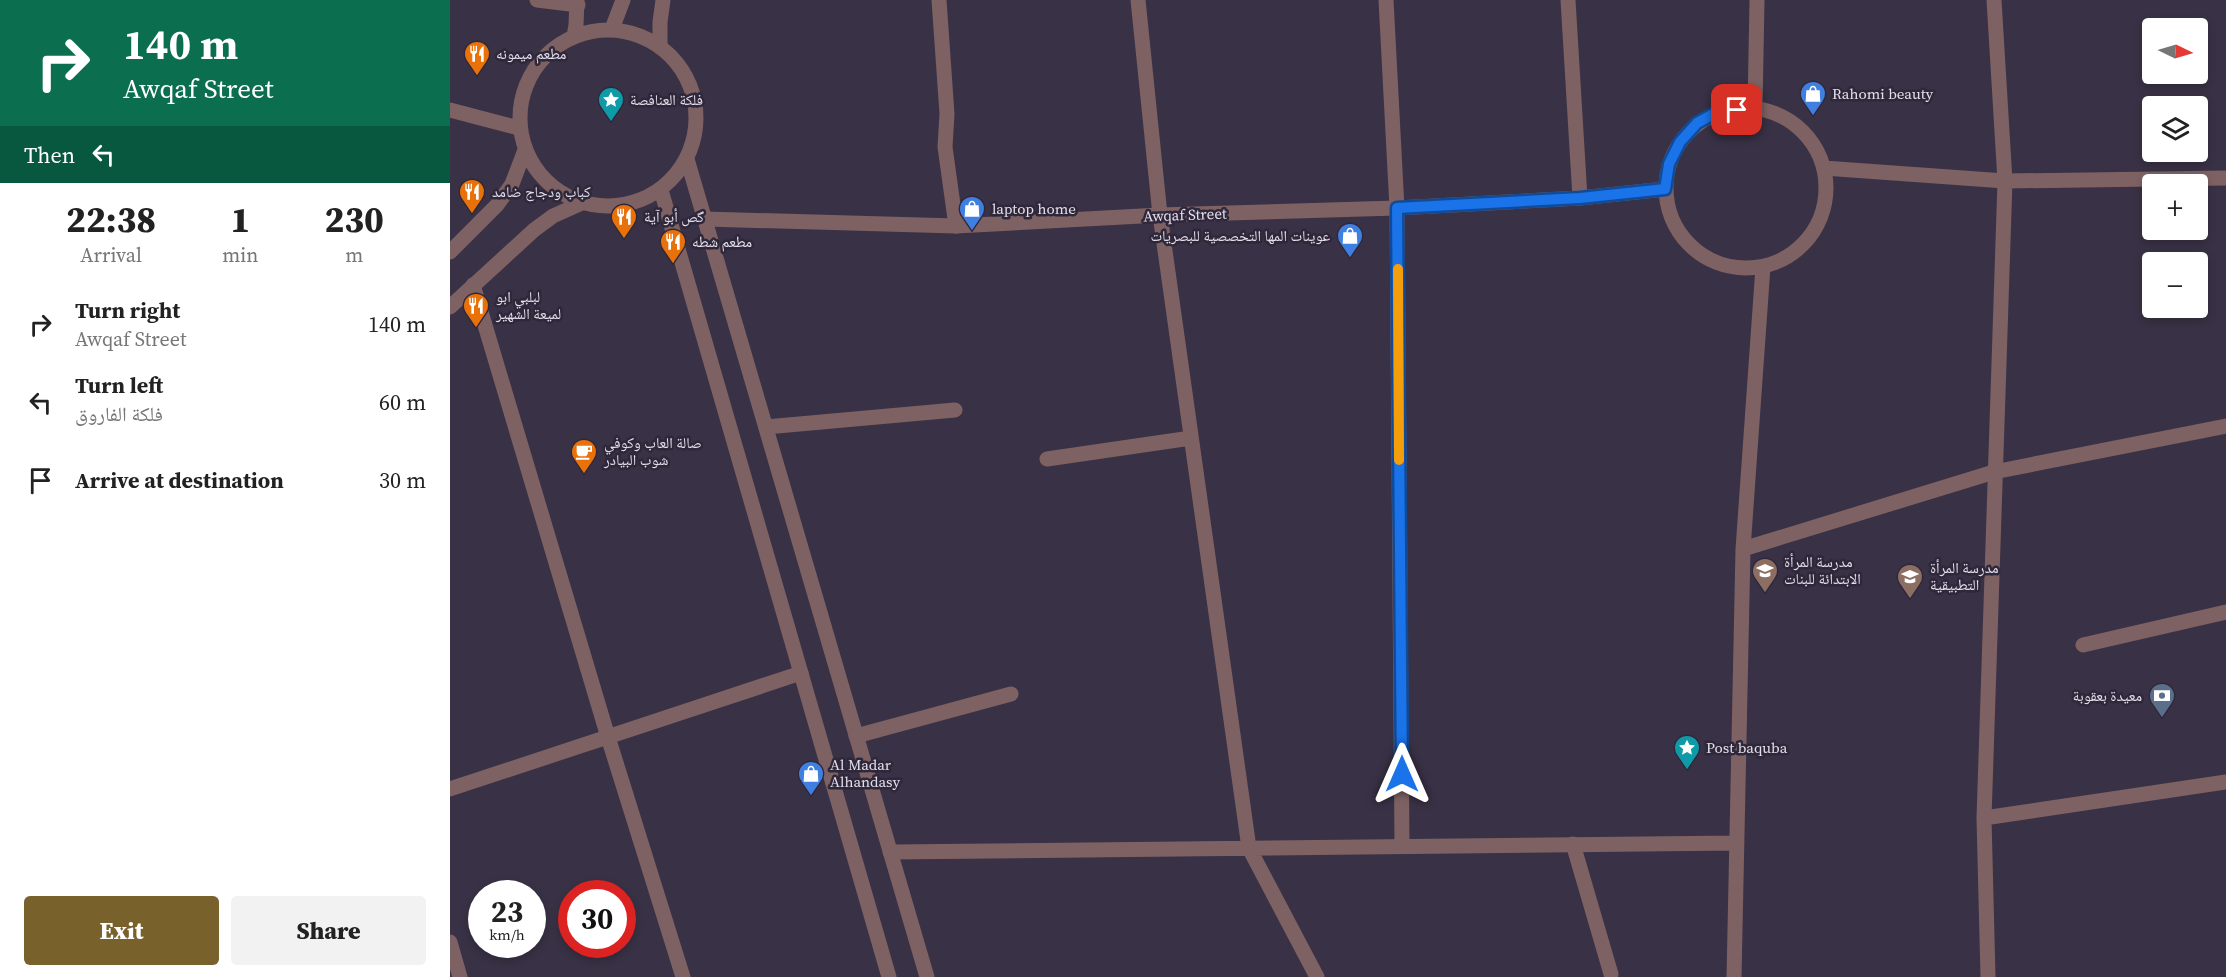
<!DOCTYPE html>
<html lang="en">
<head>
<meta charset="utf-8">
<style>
	:root { --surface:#fff; --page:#f2f2f2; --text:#222; --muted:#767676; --accent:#79612b }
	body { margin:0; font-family:"Source Serif 4","Noto Naskh Arabic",serif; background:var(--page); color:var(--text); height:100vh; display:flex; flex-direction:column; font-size:22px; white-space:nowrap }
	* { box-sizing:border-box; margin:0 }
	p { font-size:20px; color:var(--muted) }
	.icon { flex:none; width:33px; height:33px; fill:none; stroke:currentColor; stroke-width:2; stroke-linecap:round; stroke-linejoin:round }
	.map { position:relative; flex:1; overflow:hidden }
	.details { display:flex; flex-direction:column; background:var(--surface); width:450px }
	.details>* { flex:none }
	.hud { background:#0b6e4f; color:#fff; overflow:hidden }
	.needle { width:39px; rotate:95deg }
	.fabs { position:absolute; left:1692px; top:18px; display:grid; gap:12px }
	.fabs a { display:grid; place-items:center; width:66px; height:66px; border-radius:6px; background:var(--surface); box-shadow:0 3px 9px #0003; font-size:30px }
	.speed { position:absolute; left:18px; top:880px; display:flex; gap:12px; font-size:30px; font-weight:700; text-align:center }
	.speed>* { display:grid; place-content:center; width:78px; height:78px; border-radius:50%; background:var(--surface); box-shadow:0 3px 9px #0003; line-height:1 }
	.speed small { font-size:15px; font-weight:400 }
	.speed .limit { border:9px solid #d22; background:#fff; color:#111 }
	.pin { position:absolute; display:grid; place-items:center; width:51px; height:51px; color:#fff; margin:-26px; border-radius:12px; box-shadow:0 3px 9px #0006 }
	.me { position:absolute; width:66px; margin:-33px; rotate:0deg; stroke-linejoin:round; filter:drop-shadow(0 0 4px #0008) }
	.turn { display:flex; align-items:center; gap:21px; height:126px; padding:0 24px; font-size:27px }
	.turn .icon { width:78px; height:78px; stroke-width:2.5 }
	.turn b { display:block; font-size:42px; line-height:51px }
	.then { display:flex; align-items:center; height:57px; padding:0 24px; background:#0003; gap:12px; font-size:22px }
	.eta { display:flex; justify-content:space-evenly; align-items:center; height:102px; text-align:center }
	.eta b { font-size:36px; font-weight:800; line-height:42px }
	.action { display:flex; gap:12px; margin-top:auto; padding:12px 24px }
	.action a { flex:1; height:69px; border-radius:6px; background:var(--accent); color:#fff; font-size:24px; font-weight:800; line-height:69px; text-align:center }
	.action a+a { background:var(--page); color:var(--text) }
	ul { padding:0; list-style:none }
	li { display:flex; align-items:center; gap:18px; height:78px; padding:0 24px }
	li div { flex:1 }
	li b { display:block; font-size:22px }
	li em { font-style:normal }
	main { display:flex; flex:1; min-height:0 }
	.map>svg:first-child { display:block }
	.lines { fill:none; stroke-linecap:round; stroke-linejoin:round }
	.service { stroke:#7e6163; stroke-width:15 }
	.minor { stroke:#7e6163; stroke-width:15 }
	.tertiary { stroke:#7e6163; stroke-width:15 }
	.route-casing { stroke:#114b97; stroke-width:15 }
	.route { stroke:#1a73e8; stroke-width:10 }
	.slow { stroke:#f59e0b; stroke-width:10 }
	.labels { text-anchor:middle; stroke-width:5; stroke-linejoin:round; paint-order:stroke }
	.poi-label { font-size:15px; fill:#e4dfec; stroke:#2f273a; text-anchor:start }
	.street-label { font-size:15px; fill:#e4dfec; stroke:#2f273a }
</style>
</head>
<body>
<main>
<section class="details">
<div class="hud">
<div class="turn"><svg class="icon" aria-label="right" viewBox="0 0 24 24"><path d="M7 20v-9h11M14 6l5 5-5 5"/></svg><div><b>140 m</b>Awqaf Street</div></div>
<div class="then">Then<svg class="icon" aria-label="left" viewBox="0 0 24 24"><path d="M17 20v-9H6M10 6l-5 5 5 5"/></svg></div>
</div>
<div class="eta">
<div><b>22:38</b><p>Arrival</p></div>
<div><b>1</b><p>min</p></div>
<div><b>230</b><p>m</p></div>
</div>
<ul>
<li><svg class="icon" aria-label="right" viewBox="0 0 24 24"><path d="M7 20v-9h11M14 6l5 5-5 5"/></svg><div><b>Turn right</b><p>Awqaf Street</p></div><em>140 m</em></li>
<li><svg class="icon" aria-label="left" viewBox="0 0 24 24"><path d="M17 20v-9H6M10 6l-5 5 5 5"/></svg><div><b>Turn left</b><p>فلكة الفاروق</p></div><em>60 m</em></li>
<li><svg class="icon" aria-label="arrive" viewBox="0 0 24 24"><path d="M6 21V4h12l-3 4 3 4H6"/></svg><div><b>Arrive at destination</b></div><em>30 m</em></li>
</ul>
<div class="action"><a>Exit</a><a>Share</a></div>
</section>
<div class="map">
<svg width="1776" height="977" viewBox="0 0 1776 977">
	<rect width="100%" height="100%" fill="#393145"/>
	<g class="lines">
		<path class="service" d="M 489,0 L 497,114 L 495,147 L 506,226
			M 1123,844 L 1161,974"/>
		<path class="minor" d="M 87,0 L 128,5
			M 688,0 L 710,215 L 799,848 L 867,977
			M 936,0 L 947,208 L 952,845
			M 1118,0 L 1130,198
			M 1305,108 L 1307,0
			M1216 188a80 80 0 1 1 160 0a80 80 0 1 1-160 0Z
			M 0,110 L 69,128
			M 1374,168 L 1555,181 L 1776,178
			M 255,219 L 506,226 L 710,215 L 947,208 L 1130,198 L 1215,189
			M 23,285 L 158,737 L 233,977
			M 316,427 L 505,410
			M 597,459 L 741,438
			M 1293,549 L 1544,472 L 1776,426
			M 1633,645 L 1776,612
			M 406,736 L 561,694
			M 0,789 L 351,673
			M 1534,818 L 1776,782
			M 440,852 L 1287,843
			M 0,942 L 10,977
			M 1284,977 L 1293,549 L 1313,267
			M 1538,977 L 1534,818 L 1555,181 L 1544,0"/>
		<path class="tertiary" d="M 162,29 L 173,0
			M70 118a88 88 0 1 1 176 0a88 88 0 1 1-176 0Z
			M 124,36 L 126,25 L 127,0
			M 210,45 L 210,22 L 213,0
			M 237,159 L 477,977
			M 211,190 L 439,977
			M 0,252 L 47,205 L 62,184 L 75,150
			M 0,307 L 84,230 L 103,216 L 132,203"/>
	</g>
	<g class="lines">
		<defs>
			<path id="route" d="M 952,774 L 947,208 L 1130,198 L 1215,189 L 1219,164 L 1230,142 L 1247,123 L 1269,111 L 1287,110"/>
		</defs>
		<use href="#route" class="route-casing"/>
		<use href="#route" class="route"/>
		<path class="slow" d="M 948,269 L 949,460"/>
	</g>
	<defs>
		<symbol id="restaurant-pin" viewBox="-11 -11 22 30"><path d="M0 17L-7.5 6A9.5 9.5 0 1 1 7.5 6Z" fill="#e8710a" stroke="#2f273a"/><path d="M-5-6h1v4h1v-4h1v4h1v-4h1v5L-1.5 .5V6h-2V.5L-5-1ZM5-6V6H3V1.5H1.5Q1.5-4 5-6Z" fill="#fff"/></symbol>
		<symbol id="shop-pin" viewBox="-11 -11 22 30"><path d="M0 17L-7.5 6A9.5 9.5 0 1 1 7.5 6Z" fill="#3f7fe0" stroke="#2f273a"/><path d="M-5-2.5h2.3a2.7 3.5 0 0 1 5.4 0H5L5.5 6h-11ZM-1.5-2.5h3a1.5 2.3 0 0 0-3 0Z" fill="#fff"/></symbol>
		<symbol id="sight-pin" viewBox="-11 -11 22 30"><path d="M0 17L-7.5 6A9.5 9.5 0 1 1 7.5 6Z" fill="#0f9aa8" stroke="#2f273a"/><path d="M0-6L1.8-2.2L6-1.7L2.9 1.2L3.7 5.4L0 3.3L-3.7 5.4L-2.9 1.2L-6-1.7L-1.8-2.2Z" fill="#fff"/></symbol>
		<symbol id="cafe-pin" viewBox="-11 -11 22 30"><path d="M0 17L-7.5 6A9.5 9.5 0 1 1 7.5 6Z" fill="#e8710a" stroke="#2f273a"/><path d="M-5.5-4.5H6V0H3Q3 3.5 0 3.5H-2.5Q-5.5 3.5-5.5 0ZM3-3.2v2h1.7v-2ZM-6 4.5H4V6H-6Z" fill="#fff"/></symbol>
		<symbol id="school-pin" viewBox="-11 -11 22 30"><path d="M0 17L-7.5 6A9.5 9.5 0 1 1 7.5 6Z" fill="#8d6e63" stroke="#2f273a"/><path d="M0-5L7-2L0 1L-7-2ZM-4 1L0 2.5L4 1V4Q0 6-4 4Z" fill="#fff"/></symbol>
		<symbol id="bank-pin" viewBox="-11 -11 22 30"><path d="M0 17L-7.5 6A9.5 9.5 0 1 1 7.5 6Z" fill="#5c6f8a" stroke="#2f273a"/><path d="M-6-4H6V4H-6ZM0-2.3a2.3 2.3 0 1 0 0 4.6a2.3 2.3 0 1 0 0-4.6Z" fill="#fff"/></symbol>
	</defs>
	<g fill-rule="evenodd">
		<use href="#restaurant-pin" x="12" y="39" width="30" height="40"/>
		<use href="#shop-pin" x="1348" y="79" width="30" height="40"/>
		<use href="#sight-pin" x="146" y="85" width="30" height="40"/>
		<use href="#restaurant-pin" x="7" y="177" width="30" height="40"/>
		<use href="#shop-pin" x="507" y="194" width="30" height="40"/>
		<use href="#restaurant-pin" x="159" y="202" width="30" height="40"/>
		<use href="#shop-pin" x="885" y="221" width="30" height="40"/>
		<use href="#restaurant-pin" x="208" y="227" width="30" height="40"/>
		<use href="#restaurant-pin" x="11" y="291" width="30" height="40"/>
		<use href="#cafe-pin" x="119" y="437" width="30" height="40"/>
		<use href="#school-pin" x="1300" y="556" width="30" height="40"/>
		<use href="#school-pin" x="1445" y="562" width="30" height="40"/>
		<use href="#bank-pin" x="1697" y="681" width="30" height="40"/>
		<use href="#sight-pin" x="1222" y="733" width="30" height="40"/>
		<use href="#shop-pin" x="346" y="759" width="30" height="40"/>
	</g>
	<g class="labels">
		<g class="poi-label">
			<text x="46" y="59">مطعم ميمونه</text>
			<text x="1382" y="99">Rahomi beauty</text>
			<text x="180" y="105">فلكة العنافصة</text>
			<text x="42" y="197">كباب ودجاج ضامد</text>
			<text x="542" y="214">laptop home</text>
			<text x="194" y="222">گص أبو آية</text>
			<text x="880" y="241" text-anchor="end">عوينات المها التخصصية للبصريات</text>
			<text x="242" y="247">مطعم شطه</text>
			<text x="46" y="302">لبلبي ابو<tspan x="46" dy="17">لميعة الشهير</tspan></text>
			<text x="154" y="448">صالة العاب وكوفي<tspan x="154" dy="17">شوب البيادر</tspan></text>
			<text x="1334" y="567">مدرسة المرأة<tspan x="1334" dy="17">الابتدائة للبنات</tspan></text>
			<text x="1480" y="573">مدرسة المرأة<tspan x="1480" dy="17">التطبيقية</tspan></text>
			<text x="1692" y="701" text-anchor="end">معيدة بعقوبة</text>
			<text x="1256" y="753">Post baquba</text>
			<text x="380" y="770">Al Madar<tspan x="380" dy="17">Alhandasy</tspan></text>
		</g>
		<g class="street-label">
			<text transform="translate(735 215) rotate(-2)" y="5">Awqaf Street</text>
		</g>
	</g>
</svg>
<div class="fabs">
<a><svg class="needle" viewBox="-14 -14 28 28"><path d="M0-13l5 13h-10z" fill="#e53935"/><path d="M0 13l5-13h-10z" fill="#767676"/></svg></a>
<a><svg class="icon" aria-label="layers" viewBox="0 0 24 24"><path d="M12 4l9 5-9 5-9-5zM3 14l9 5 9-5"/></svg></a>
<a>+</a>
<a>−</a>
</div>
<div class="speed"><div>23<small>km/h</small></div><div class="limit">30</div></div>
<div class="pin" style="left:1287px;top:110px;background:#d93025"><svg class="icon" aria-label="arrive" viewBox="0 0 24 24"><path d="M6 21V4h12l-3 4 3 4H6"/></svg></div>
<svg class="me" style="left:952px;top:774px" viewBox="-20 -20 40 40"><path d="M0-17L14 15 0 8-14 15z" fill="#1a73e8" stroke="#fff" stroke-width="4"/></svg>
</div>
</main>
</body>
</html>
